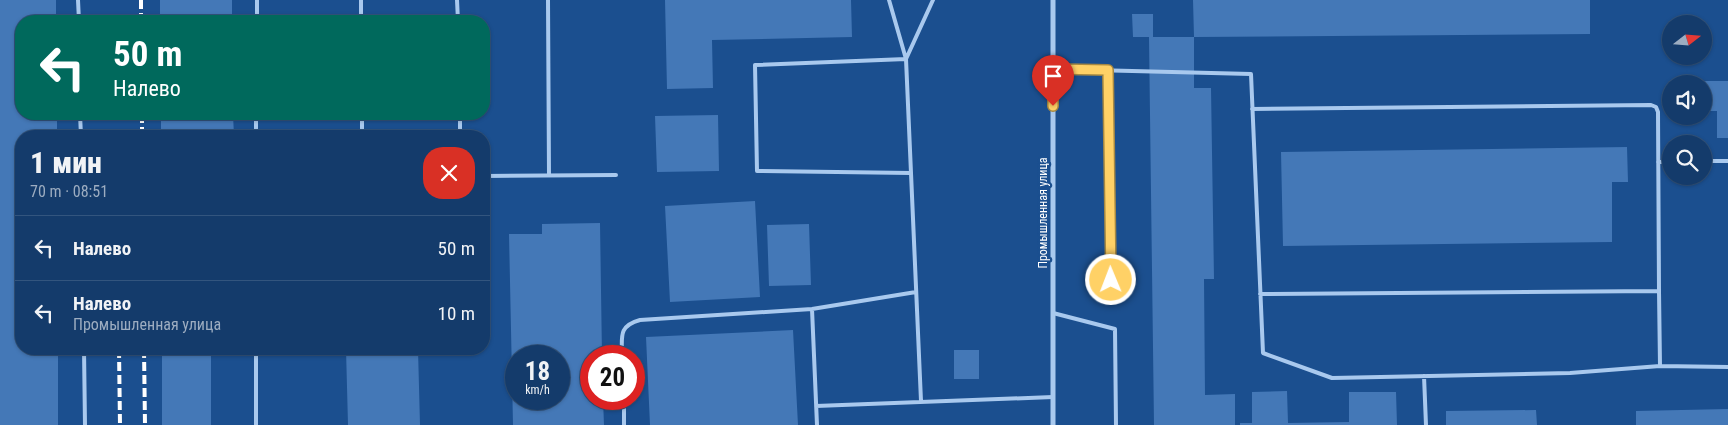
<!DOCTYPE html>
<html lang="ru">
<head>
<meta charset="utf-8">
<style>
	:root { --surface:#143b6b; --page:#214673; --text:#f1f3f6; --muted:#9dadc1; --line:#33557e }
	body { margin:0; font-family:"Roboto Condensed",sans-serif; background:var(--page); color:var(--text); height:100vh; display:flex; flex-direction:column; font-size:19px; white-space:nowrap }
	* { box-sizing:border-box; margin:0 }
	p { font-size:16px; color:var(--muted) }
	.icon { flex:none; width:28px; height:28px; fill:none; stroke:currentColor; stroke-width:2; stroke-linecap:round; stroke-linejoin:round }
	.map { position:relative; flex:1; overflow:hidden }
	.side { position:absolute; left:15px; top:130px; width:475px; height:225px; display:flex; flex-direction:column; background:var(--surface); border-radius:20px; box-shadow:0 1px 4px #0004,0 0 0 1px var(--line) }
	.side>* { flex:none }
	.guide { position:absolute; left:15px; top:15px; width:475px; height:105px; border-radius:20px; box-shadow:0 1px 4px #0004,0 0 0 1px var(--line); background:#00695c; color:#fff; overflow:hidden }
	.needle { width:32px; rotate:73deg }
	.fabs { position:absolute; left:1662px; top:15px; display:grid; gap:10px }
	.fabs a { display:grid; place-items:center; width:50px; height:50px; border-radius:50%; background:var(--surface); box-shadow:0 1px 4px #0004,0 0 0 1px var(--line); font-size:25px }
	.speed { position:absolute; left:505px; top:345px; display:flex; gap:10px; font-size:25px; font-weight:700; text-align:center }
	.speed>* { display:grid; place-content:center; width:65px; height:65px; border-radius:50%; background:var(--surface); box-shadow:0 1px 4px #0004,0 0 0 1px var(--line); line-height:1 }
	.speed small { font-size:12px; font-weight:400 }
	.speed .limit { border:8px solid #d22; background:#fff; color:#111 }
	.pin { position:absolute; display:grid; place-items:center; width:42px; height:42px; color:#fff; margin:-51px -21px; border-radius:50% 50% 50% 0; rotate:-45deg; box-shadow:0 0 5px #0007 }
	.pin .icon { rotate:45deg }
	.me { position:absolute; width:55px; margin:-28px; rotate:359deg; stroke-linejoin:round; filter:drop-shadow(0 0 4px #0008) }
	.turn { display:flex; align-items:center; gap:18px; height:105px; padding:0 15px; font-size:22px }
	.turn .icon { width:65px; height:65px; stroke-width:2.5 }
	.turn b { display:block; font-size:35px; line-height:42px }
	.round { display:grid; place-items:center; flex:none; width:52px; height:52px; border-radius:20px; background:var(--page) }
	.headline { display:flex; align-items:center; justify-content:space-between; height:85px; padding:0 15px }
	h1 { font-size:30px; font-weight:800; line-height:38px }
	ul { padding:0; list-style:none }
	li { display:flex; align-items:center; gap:15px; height:65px; padding:0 15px; border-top:1px solid var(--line) }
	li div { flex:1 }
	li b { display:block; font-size:19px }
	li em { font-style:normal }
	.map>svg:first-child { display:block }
	.building { fill:#4478b7; fill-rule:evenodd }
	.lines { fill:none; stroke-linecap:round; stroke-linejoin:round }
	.lane { stroke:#a9c9ee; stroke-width:4 }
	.street { stroke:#a9c9ee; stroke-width:5 }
	.rail { stroke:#fff; stroke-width:4; stroke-dasharray:9 4; stroke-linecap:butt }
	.route-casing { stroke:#a68842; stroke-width:12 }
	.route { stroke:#ffd166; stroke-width:9 }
	.labels { text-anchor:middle; stroke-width:4.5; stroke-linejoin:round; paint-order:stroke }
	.street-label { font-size:12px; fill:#fff; stroke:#1b4f8f }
</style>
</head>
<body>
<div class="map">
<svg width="1728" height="425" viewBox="0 0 1728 425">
	<rect width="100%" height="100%" fill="#1b4f8f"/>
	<path class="building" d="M 0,0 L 56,0 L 56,21 L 21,21 L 21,114 L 57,114 L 57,136 L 21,136 L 21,349 L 58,349 L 58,425 L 0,425 Z
		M 160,0 L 232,0 L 232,21 L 160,21 Z
		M 665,0 L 851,0 L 852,37 L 712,40 L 713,88 L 667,89 Z
		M 1193,0 L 1590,0 L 1590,34 L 1194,37 Z
		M 1132,14 L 1153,14 L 1153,37 L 1194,37 L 1194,88 L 1211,88 L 1214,279 L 1204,279 L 1205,395 L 1235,394 L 1235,425 L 1154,425 L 1149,37 L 1133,37 Z
		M 1698,81 L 1728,81 L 1728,138 L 1717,138 L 1717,111 L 1704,111 L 1704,84 L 1698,84 Z
		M 161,114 L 233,114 L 234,136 L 161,136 Z
		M 718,115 L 719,171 L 657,172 L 655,116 Z
		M 1627,147 L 1628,182 L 1612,182 L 1612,242 L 1283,246 L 1281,152 Z
		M 755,201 L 760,297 L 670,302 L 665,206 Z
		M 600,223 L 602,356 L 591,356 L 591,399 L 603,399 L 604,425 L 513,425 L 509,234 L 542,234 L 542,224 ZM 516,356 L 559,356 L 559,399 L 516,399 Z
		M 809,224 L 811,285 L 769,286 L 767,225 Z
		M 793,330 L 798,425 L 650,425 L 646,337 Z
		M 162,349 L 211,349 L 211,425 L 162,425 Z
		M 346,349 L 418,349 L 420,425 L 348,425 Z
		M 954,350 L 979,350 L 979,379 L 954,379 Z
		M 1287,391 L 1288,423 L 1349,422 L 1349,392 L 1396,392 L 1397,425 L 1240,425 L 1240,423 L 1252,423 L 1252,392 Z
		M 1728,409 L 1728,425 L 1636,425 L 1636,411 Z
		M 1536,410 L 1537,425 L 1446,425 L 1446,411 Z"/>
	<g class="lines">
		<path class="lane" d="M 78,0 L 79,21
			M 361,0 L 361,21
			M 457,0 L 458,21
			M 548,0 L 549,175
			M 889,0 L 906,59 L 921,401
			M 257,21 L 257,0
			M 1053,69 L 1251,74 L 1263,353 L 1332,378 L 1570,373 L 1660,366 L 1728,367
			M 1108,70 L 1111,280
			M 1252,109 L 1651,105 L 1656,107 L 1658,112 L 1659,291 L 1260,294
			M 80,114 L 81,136
			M 362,114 L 362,136
			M 460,114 L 460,136
			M 256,136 L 256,114
			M 1704,161 L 1728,161
			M 1658,162 L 1671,162
			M 911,173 L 757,171 L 755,65 L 906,59 L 933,0
			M 484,176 L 616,175
			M 1659,291 L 1660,366
			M 812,309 L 817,425
			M 1053,313 L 1115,329 L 1116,425
			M 84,349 L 85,425
			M 256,349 L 256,425
			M 622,356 C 622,337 618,326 640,320 L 812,309 L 916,292
			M 1424,376 L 1426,425
			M 624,399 L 624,425
			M 816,406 L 1053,397"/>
		<path class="street" d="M 1053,0 L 1053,425"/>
		<path class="rail" d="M 141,0 L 141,21
			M 142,114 L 142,136
			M 119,349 L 120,425
			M 144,349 L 145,425"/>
	</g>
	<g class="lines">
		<defs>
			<path id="route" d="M 1053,106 L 1053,69 L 1108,70 L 1111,280"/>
		</defs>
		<use href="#route" class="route-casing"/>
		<use href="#route" class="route"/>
	</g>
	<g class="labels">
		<g class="street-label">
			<text transform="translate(1043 213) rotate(-90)" y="4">Промышленная улица</text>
		</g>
	</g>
</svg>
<div class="fabs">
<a><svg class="needle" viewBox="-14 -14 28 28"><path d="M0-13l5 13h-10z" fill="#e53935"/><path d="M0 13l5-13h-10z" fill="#9dadc1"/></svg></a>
<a><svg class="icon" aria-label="sound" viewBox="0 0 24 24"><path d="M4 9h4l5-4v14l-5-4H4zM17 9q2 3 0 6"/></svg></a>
<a><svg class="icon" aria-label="search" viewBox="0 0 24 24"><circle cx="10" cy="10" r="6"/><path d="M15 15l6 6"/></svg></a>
</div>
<div class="speed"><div>18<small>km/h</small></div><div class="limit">20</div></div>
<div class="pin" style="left:1053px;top:106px;background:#d93025"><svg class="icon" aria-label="arrive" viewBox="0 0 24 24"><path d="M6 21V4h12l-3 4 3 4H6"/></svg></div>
<svg class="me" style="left:1111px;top:280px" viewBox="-20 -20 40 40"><circle r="17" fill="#ffd166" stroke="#fff" stroke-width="3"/><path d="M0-11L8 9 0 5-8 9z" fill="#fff"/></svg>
<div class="guide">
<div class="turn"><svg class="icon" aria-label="left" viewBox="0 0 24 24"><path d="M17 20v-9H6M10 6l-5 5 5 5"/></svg><div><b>50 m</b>Налево</div></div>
</div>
<section class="side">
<div class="headline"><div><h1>1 мин</h1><p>70 m · 08:51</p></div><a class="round" style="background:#d93025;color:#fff"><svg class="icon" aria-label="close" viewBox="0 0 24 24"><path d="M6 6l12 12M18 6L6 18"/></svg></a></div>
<ul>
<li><svg class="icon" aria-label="left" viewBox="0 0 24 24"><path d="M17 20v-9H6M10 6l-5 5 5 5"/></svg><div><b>Налево</b></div><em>50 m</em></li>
<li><svg class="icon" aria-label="left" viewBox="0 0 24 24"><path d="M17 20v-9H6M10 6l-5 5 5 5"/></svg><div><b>Налево</b><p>Промышленная улица</p></div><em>10 m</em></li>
</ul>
</section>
</div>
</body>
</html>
